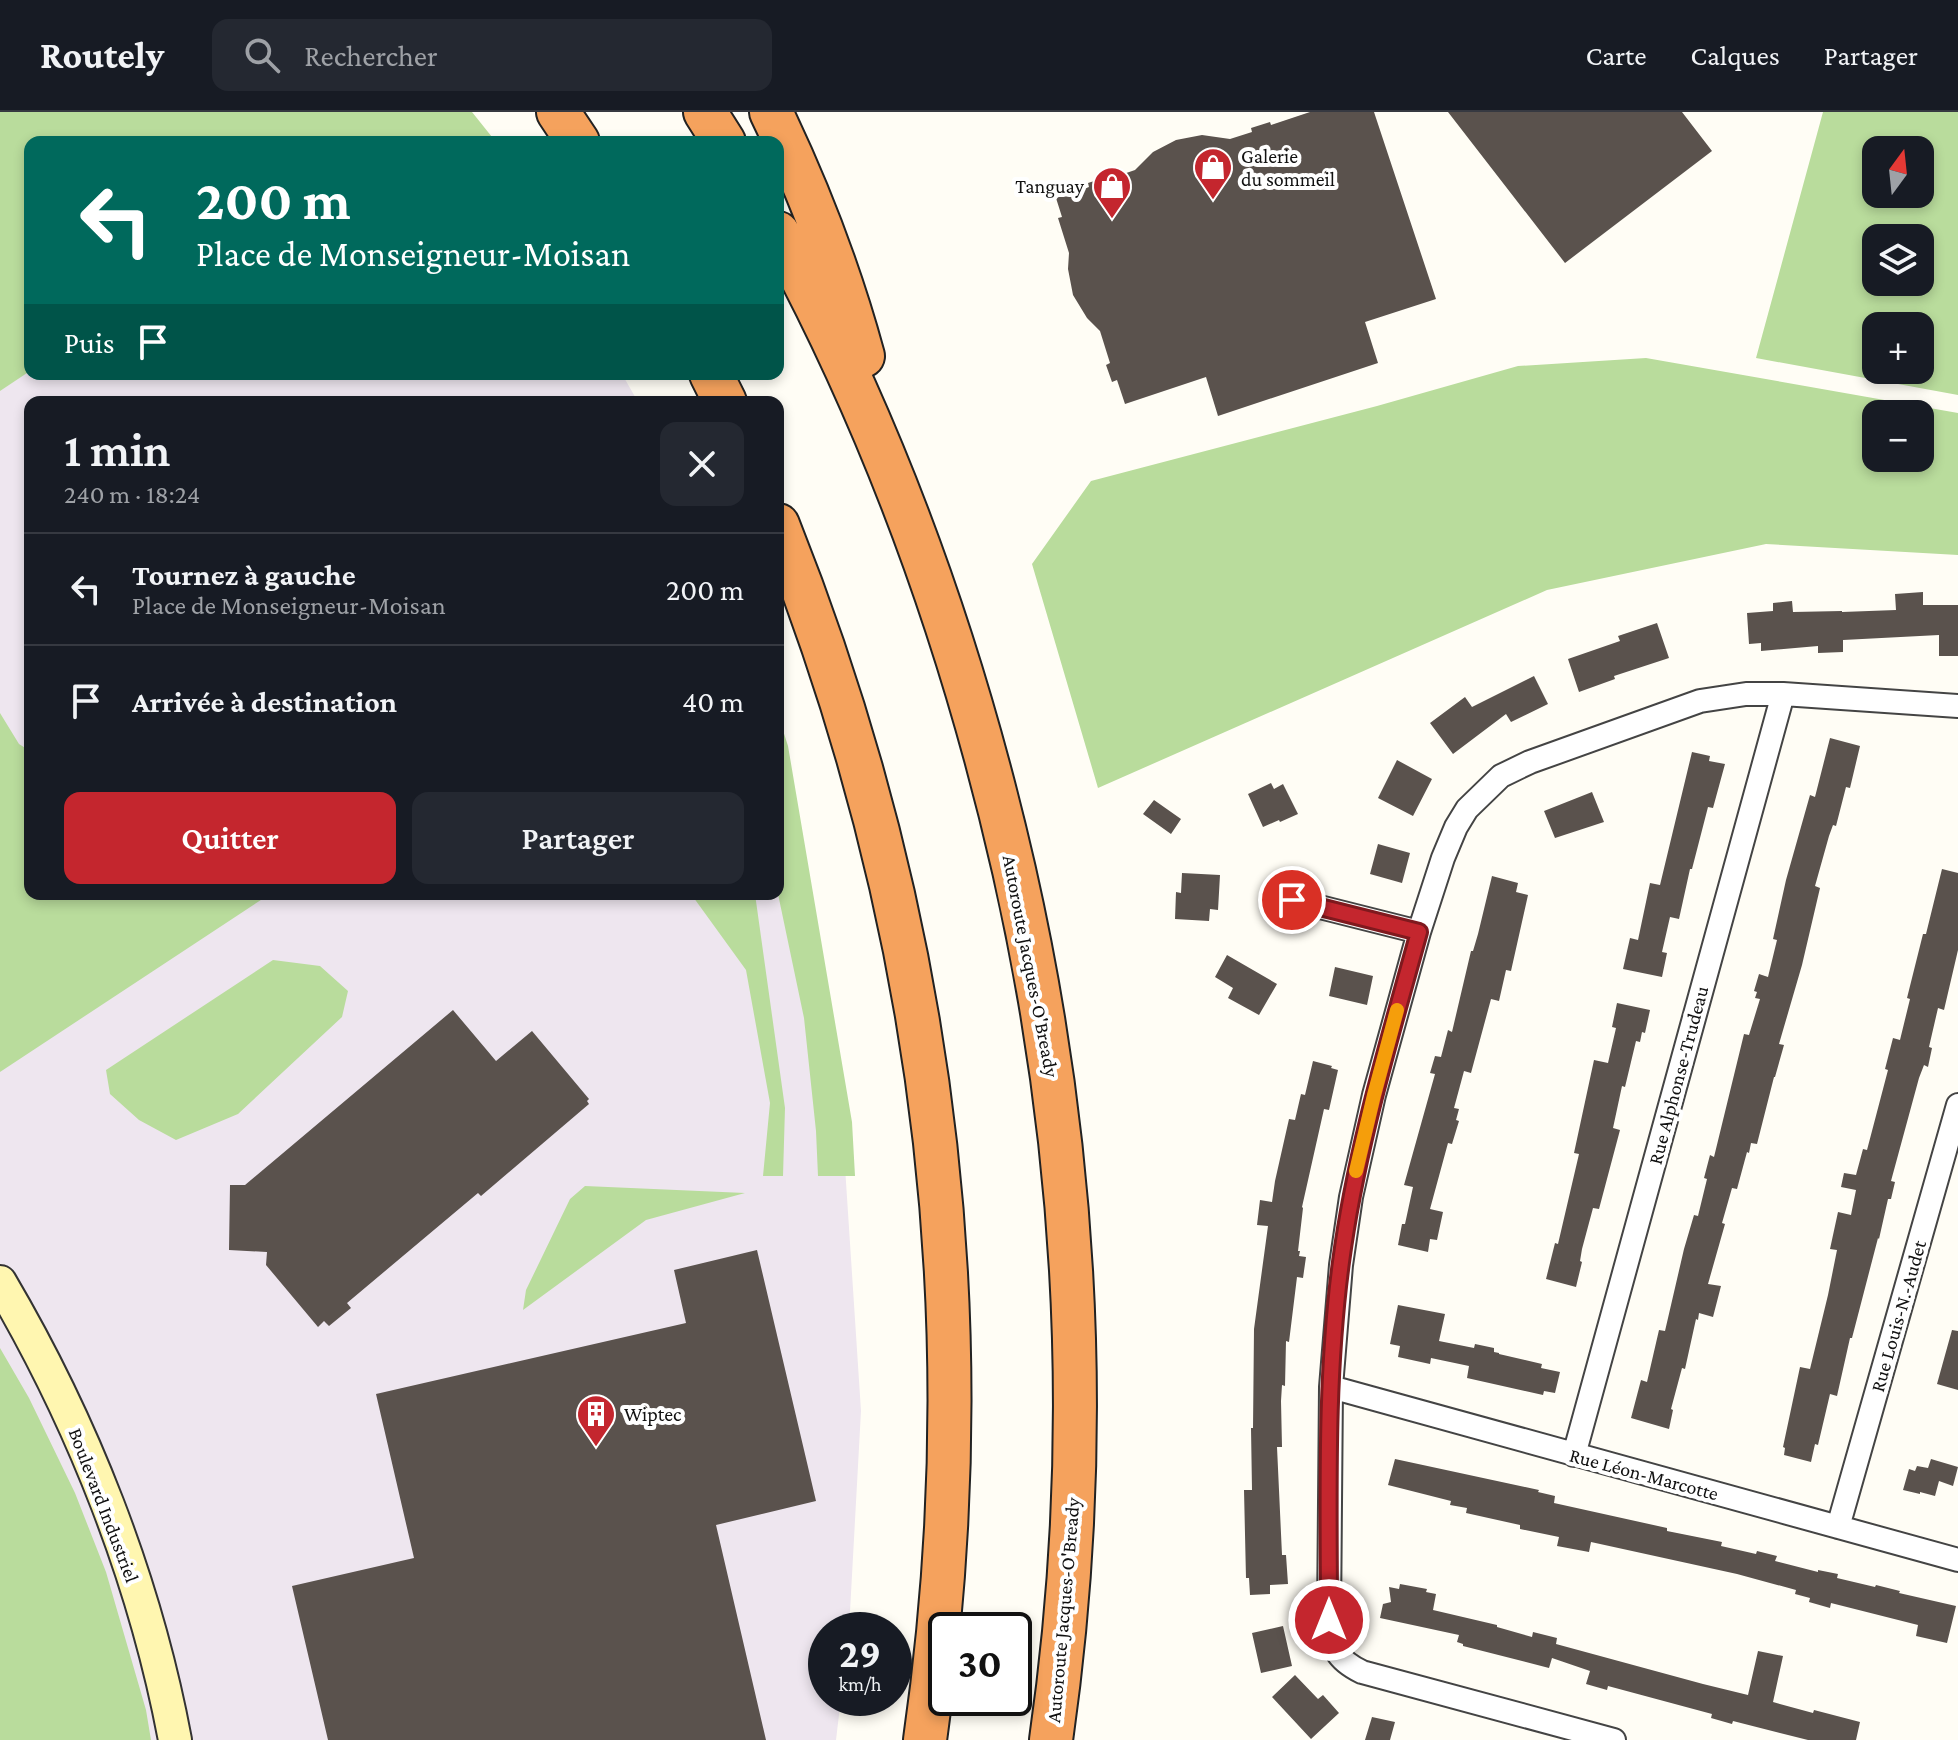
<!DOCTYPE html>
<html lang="fr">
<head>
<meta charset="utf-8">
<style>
	:root { --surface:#171b24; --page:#242831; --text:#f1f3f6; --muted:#9ea1a6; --line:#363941; --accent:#c4262e }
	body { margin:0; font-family:"Crimson Pro",serif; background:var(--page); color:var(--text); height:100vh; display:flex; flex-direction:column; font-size:30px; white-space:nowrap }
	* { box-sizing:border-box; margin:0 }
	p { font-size:26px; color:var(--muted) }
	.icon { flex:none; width:44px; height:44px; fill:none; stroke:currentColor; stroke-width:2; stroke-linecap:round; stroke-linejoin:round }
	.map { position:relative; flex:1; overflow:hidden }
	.side { position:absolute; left:24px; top:284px; width:760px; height:504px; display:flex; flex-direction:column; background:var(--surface); border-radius:16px; box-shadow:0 4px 12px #0003 }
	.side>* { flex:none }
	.hud { position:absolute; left:24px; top:24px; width:760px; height:244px; border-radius:16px; box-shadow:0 4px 12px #0003; background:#00695c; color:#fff; overflow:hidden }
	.needle { width:52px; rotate:15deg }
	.controls { position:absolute; left:1862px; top:24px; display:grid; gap:16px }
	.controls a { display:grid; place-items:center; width:72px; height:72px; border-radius:16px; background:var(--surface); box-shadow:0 4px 12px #0003; font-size:40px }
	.speed { position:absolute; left:808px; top:1500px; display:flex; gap:16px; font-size:40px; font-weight:700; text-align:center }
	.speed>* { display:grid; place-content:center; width:104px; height:104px; border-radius:50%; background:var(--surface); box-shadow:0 4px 12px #0003; line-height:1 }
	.speed small { font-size:20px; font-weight:400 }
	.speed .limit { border:4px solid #111; border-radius:12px; background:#fff; color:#111 }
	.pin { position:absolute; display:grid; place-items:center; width:68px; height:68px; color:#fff; margin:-34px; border:4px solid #fff; border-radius:50%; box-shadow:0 2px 8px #0007 }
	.me { position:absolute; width:88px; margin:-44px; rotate:0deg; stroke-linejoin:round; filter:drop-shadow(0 0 6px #0008) }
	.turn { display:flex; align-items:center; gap:28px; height:168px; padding:0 40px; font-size:36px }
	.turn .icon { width:104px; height:104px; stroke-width:2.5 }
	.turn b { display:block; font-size:56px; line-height:68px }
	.then { display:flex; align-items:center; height:76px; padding:0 40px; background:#0003; gap:16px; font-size:30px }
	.round { display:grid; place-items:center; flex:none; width:84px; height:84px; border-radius:16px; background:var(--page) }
	.head { display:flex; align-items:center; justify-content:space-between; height:136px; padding:0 40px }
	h1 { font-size:48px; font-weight:600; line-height:60px }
	.action { display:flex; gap:16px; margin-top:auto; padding:16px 40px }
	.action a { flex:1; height:92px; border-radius:16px; background:var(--accent); color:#fff; font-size:32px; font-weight:600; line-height:92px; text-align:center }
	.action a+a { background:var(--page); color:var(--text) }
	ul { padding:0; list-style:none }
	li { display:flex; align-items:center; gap:24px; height:112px; padding:0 40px; border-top:2px solid var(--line) }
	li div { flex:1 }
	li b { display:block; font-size:30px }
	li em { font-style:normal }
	header { display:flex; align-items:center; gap:48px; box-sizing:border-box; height:112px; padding:0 40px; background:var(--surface); border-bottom:2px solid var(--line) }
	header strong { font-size:38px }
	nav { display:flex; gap:44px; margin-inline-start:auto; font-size:28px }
	.search { width:560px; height:72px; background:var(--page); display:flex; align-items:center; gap:20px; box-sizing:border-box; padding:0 28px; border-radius:16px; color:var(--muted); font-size:30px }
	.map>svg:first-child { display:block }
	.industrial { fill:#eee6ef }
	.forest { fill:#b9dc9c; fill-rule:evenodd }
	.building { fill:#5a524d }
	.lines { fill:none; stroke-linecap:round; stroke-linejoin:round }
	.street-casing { stroke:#444; stroke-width:26 }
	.secondary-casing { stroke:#333; stroke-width:36 }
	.highway-casing { stroke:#222; stroke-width:46 }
	.street { stroke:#fff; stroke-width:22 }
	.secondary { stroke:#fff6b0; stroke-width:32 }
	.highway { stroke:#f5a25d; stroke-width:42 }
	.route-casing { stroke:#7f191e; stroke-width:20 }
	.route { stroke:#c4262e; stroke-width:14 }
	.slow { stroke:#f59e0b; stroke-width:14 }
	.labels { text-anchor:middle; stroke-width:8; stroke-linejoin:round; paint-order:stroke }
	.poi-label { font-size:20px; fill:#111; stroke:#fff; text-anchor:start }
	.street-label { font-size:20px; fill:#111; stroke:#fff }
</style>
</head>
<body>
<header>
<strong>Routely</strong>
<div class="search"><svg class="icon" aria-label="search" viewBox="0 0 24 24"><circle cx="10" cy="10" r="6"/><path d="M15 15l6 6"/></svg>Rechercher</div>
<nav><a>Carte</a><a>Calques</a><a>Partager</a></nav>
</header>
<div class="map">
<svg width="1958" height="1628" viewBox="0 0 1958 1628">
	<rect width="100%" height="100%" fill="#fffdf5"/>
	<path class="industrial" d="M 0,0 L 30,30 L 30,262 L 622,262 L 638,290 L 30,290 L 30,782 L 778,782 L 778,667 L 842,1009 L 861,1299 L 849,1518 L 826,1518 L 826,1586 L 841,1586 L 836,1628 L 0,1628 Z"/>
	<path class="forest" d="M 0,0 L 472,0 L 496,30 L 30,30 L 30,259 L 0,279 Z
		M 1823,0 L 1958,0 L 1958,283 L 1756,246 ZM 1876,38 L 1920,38 L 1920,82 L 1876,82 ZM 1876,126 L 1920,126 L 1920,170 L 1876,170 ZM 1876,214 L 1920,214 L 1920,258 L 1876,258 Z
		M 1646,246 L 1958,301 L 1958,443 L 1766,432 L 1547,478 L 1098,676 L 1032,452 L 1091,369 L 1377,294 L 1518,254 ZM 1876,302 L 1920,302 L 1920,346 L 1876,346 Z
		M 0,601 L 19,632 L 30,639 L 30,782 L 270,782 L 0,960 Z
		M 778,603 L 788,634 L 852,1010 L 855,1064 L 818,1064 L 816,1019 L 804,906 L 778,782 L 778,707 L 780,704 L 778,699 Z
		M 691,782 L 755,782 L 785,996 L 783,1064 L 763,1064 L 770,991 L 746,858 Z
		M 273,848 L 320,854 L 348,879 L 342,905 L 238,1002 L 176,1028 L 139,1008 L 110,982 L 106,958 Z
		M 585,1074 L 745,1081 L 646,1108 L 523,1198 L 526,1178 L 570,1087 Z
		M 0,1236 L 29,1286 L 75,1381 L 106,1460 L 146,1598 L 151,1628 L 0,1628 Z"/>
	<path class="building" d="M 1310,0 L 1374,0 L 1436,187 L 1365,210 L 1378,251 L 1218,304 L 1206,265 L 1125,292 L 1117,268 L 1112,270 L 1106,253 L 1110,251 L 1100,219 L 1087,206 L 1073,183 L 1068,157 L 1069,141 L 1058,106 L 1062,105 L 1056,86 L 1089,75 L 1088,71 L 1106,65 L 1106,68 L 1135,58 L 1153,40 L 1176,28 L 1202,23 L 1230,27 L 1252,20 L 1251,16 L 1270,10 L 1271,13 Z
		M 1448,0 L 1682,0 L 1712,39 L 1565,151 Z
		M 1923,480 L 1923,493 L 1958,493 L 1958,544 L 1939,544 L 1939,523 L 1843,528 L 1843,540 L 1818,541 L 1818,534 L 1761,539 L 1761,531 L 1749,532 L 1747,501 L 1773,499 L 1773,491 L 1792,489 L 1793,500 L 1842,499 L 1842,500 L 1896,498 L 1895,482 Z
		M 1657,511 L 1669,546 L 1614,564 L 1615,567 L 1579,580 L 1568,547 L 1620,529 L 1618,524 Z
		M 1534,564 L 1548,592 L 1511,610 L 1506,602 L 1453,642 L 1430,611 L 1465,585 L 1472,595 Z
		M 1830,626 L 1860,634 L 1850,676 L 1846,675 L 1836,714 L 1833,713 L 1829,724 L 1815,774 L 1820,776 L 1802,853 L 1779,932 L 1784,933 L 1775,965 L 1774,965 L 1757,1032 L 1751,1031 L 1749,1041 L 1747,1040 L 1737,1077 L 1732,1076 L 1722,1111 L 1725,1112 L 1708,1172 L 1721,1174 L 1713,1205 L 1699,1201 L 1698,1208 L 1696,1207 L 1685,1257 L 1682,1256 L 1671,1297 L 1673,1298 L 1669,1317 L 1631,1306 L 1641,1268 L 1647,1270 L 1659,1218 L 1665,1219 L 1684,1137 L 1694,1103 L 1698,1104 L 1707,1067 L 1704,1066 L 1710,1043 L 1714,1045 L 1744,922 L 1749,923 L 1760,887 L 1755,886 L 1757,880 L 1754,879 L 1759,862 L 1768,865 L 1777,828 L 1773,827 L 1786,768 L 1810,683 L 1815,685 Z
		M 1692,640 L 1710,644 L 1709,649 L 1725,652 L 1713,696 L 1708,695 L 1692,757 L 1690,757 L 1679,807 L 1670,805 L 1662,840 L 1667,841 L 1662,865 L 1623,857 L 1630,826 L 1638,828 L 1650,771 L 1660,773 Z
		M 1397,648 L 1432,667 L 1413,704 L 1378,686 Z
		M 1271,671 L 1274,677 L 1283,672 L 1298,702 L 1280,710 L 1279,708 L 1263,715 L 1248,682 Z
		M 1592,680 L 1604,710 L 1555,726 L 1544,699 Z
		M 1154,688 L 1181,707 L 1171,722 L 1143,702 Z
		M 1378,732 L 1410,741 L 1402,771 L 1370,762 Z
		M 1942,757 L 1958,761 L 1958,838 L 1944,898 L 1938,896 L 1929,935 L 1932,936 L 1928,955 L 1924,953 L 1919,966 L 1891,1069 L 1895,1070 L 1891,1087 L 1888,1087 L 1879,1127 L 1878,1126 L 1852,1226 L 1850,1226 L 1837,1284 L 1830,1282 L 1818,1333 L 1815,1332 L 1811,1350 L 1784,1343 L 1785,1336 L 1783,1335 L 1800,1255 L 1810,1257 L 1828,1183 L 1837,1138 L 1830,1137 L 1838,1100 L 1851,1103 L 1856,1078 L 1841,1075 L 1844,1061 L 1856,1063 L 1863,1037 L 1867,1038 L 1888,958 L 1885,957 L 1893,926 L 1900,928 L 1910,887 L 1907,886 L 1923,822 L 1926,822 Z
		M 1182,761 L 1220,763 L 1218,798 L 1210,797 L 1209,809 L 1175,807 L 1176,780 L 1181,781 Z
		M 1492,764 L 1518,771 L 1516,780 L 1528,783 L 1511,859 L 1506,858 L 1499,889 L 1491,887 L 1471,961 L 1464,959 L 1454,996 L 1459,997 L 1456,1008 L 1459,1009 L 1452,1032 L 1448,1031 L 1430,1097 L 1443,1100 L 1437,1128 L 1430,1127 L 1428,1140 L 1398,1133 L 1402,1112 L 1405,1112 L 1413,1075 L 1404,1073 L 1435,962 L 1430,961 L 1435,944 L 1441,945 L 1448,918 L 1452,920 L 1471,839 L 1473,839 L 1478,822 Z
		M 1227,843 L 1277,872 L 1259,903 L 1228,886 L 1233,876 L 1215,865 Z
		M 1335,855 L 1373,864 L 1367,893 L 1329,884 Z
		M 1617,891 L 1650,898 L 1645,921 L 1642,920 L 1640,930 L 1636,929 L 1625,975 L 1622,974 L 1613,1016 L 1620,1018 L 1599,1097 L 1593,1096 L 1582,1137 L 1580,1149 L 1582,1150 L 1576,1175 L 1546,1167 L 1555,1131 L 1558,1132 L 1579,1042 L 1574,1041 L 1594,948 L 1608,951 L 1616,916 L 1612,915 Z
		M 453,898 L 496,949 L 532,919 L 589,987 L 587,989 L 589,992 L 481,1084 L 478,1081 L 347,1191 L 351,1196 L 329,1214 L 324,1209 L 318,1215 L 266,1153 L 267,1140 L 229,1138 L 230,1073 L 245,1073 Z
		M 1313,949 L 1332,954 L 1331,956 L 1338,958 L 1329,998 L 1324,997 L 1302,1095 L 1303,1096 L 1298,1139 L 1300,1139 L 1299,1144 L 1306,1145 L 1303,1166 L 1297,1165 L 1289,1230 L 1286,1229 L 1285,1274 L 1282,1273 L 1281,1289 L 1282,1335 L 1277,1335 L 1282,1443 L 1286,1443 L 1288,1472 L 1270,1473 L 1270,1482 L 1250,1483 L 1249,1466 L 1246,1466 L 1244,1378 L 1252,1378 L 1251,1316 L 1253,1316 L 1254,1217 L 1268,1114 L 1257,1113 L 1260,1088 L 1272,1090 L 1275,1069 L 1289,1007 L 1295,1008 L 1301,982 L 1305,983 Z
		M 757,1138 L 816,1389 L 716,1413 L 766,1628 L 328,1628 L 292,1474 L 414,1446 L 376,1282 L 686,1211 L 674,1158 Z
		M 1398,1193 L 1445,1202 L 1439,1229 L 1474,1236 L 1475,1232 L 1494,1236 L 1494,1240 L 1499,1241 L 1499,1242 L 1542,1252 L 1541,1256 L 1560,1260 L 1555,1281 L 1544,1279 L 1543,1283 L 1467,1266 L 1469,1254 L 1431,1246 L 1430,1252 L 1398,1245 L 1400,1234 L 1390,1232 Z
		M 1952,1218 L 1958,1219 L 1958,1278 L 1937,1272 Z
		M 1395,1347 L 1539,1378 L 1538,1380 L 1555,1384 L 1554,1391 L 1667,1416 L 1667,1419 L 1722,1430 L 1721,1434 L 1756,1442 L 1757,1439 L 1777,1444 L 1775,1449 L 1818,1460 L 1818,1458 L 1838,1462 L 1837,1466 L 1875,1475 L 1876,1473 L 1900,1479 L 1899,1481 L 1956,1494 L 1947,1531 L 1916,1524 L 1918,1513 L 1831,1491 L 1830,1496 L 1809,1490 L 1810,1486 L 1795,1482 L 1796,1478 L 1737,1462 L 1591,1430 L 1589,1440 L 1557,1434 L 1559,1425 L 1520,1417 L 1520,1413 L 1466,1401 L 1467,1396 L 1450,1393 L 1451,1389 L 1388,1373 Z
		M 1931,1347 L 1958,1355 L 1953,1374 L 1939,1369 L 1935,1384 L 1920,1380 L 1920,1382 L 1903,1378 L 1909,1357 L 1915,1359 L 1917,1354 L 1928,1356 Z
		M 1400,1472 L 1427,1477 L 1426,1480 L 1436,1482 L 1433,1498 L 1497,1513 L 1497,1515 L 1532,1525 L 1533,1520 L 1557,1526 L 1556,1532 L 1703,1572 L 1748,1583 L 1758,1539 L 1783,1544 L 1773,1590 L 1813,1601 L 1814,1598 L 1860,1610 L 1856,1628 L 1808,1628 L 1733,1609 L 1732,1612 L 1711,1606 L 1712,1602 L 1608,1574 L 1607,1578 L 1586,1572 L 1590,1559 L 1552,1546 L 1549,1556 L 1463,1534 L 1463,1532 L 1457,1530 L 1459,1523 L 1380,1506 L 1383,1492 L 1391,1490 L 1389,1475 L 1399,1477 Z
		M 1283,1514 L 1292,1554 L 1261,1561 L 1252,1521 Z
		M 1295,1563 L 1318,1587 L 1323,1583 L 1339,1601 L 1311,1627 L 1272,1585 Z
		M 1372,1605 L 1395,1610 L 1390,1628 L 1365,1628 Z"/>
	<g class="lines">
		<defs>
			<path id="street" d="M 1292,788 L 1419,820
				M 1331,1275 L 1958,1448
				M 1574,1343 L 1783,582
				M 1838,1415 L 1958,993
				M 1614,1628 L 1362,1560 C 1335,1547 1333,1536 1329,1508 L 1331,1275 L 1341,1153 L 1351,1085 L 1374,983 L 1419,820 L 1443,746 L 1456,715 L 1467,697 L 1501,664 L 1530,650 L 1700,589 L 1746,582 L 1783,582 L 1958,594"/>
			<path id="secondary" d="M 0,1170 C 83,1311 145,1468 175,1628"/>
			<path id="highway" d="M 558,0 L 578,30
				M 705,0 L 724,30
				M 771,0 C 810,81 839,156 863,244
				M 778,121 C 887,321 963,535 1014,758 C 1079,1045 1093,1336 1051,1628
				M 711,262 L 725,290
				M 778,413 C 934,804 985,1210 925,1628"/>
		</defs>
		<use href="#street" class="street-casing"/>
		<use href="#secondary" class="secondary-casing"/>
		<use href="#highway" class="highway-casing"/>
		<use href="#street" class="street"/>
		<use href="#secondary" class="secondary"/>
		<use href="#highway" class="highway"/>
	</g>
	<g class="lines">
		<defs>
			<path id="route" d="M 1292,788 L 1419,820 C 1389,929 1356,1037 1341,1150 C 1325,1269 1329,1389 1329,1508"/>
		</defs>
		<use href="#route" class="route-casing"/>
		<use href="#route" class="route"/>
		<path class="slow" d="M 1356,1059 L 1374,983 L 1397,898"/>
	</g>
	<defs>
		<symbol id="shop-pin" viewBox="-11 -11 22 30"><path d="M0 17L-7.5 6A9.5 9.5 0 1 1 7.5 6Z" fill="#c4262e" stroke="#fff"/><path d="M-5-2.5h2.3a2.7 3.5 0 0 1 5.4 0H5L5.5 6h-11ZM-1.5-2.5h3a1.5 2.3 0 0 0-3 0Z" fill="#fff"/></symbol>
		<symbol id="building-pin" viewBox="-11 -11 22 30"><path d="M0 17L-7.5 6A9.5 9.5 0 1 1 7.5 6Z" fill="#c4262e" stroke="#fff"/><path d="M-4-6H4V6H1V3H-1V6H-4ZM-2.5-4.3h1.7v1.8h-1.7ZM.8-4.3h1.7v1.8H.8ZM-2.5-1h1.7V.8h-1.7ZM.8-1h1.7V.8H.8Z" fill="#fff"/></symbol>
	</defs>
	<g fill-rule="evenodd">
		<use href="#shop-pin" x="1191" y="33" width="44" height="60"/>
		<use href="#shop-pin" x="1090" y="52" width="44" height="60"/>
		<use href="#building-pin" x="574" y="1280" width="44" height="60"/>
	</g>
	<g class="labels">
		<g class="poi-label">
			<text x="1241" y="51">Galerie<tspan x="1241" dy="23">du sommeil</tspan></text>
			<text x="1084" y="81" text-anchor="end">Tanguay</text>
			<text x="624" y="1309">Wiptec</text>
		</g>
		<g class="street-label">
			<text transform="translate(1031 854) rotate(79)" y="7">Autoroute Jacques-O'Bready</text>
			<text transform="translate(1678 963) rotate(-75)" y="7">Rue Alphonse-Trudeau</text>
			<text transform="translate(1898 1204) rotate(-74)" y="7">Rue Louis-N.-Audet</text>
			<text transform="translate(1644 1362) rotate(15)" y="7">Rue Léon-Marcotte</text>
			<text transform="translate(104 1393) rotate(69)" y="7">Boulevard Industriel</text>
			<text transform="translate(1063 1498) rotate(-85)" y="7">Autoroute Jacques-O'Bready</text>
		</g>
	</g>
</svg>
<div class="controls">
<a><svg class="needle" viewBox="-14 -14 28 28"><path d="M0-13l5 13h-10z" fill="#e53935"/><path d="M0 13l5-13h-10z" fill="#9ea1a6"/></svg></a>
<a><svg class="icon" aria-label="layers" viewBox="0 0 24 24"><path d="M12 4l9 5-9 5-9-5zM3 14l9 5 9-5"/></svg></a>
<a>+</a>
<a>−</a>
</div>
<div class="speed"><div>29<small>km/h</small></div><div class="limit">30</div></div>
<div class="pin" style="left:1292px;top:788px;background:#d93025"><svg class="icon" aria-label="arrive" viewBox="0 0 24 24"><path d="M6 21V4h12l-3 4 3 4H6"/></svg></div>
<svg class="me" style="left:1329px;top:1508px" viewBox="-20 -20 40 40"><circle r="17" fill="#c4262e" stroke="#fff" stroke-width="3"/><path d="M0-11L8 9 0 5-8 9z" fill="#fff"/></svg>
<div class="hud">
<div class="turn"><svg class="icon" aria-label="left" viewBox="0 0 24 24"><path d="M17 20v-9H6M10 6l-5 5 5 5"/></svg><div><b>200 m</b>Place de Monseigneur-Moisan</div></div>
<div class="then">Puis<svg class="icon" aria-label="arrive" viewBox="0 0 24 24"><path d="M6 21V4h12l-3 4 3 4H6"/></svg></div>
</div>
<section class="side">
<div class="head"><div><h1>1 min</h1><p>240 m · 18:24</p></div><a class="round"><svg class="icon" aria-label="close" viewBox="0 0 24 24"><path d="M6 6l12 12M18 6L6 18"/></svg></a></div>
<ul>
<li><svg class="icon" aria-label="left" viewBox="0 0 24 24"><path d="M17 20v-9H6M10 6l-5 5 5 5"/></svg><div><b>Tournez à gauche</b><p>Place de Monseigneur-Moisan</p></div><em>200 m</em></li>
<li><svg class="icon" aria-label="arrive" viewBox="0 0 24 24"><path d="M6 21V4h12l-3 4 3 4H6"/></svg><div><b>Arrivée à destination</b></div><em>40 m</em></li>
</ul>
<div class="action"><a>Quitter</a><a>Partager</a></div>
</section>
</div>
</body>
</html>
